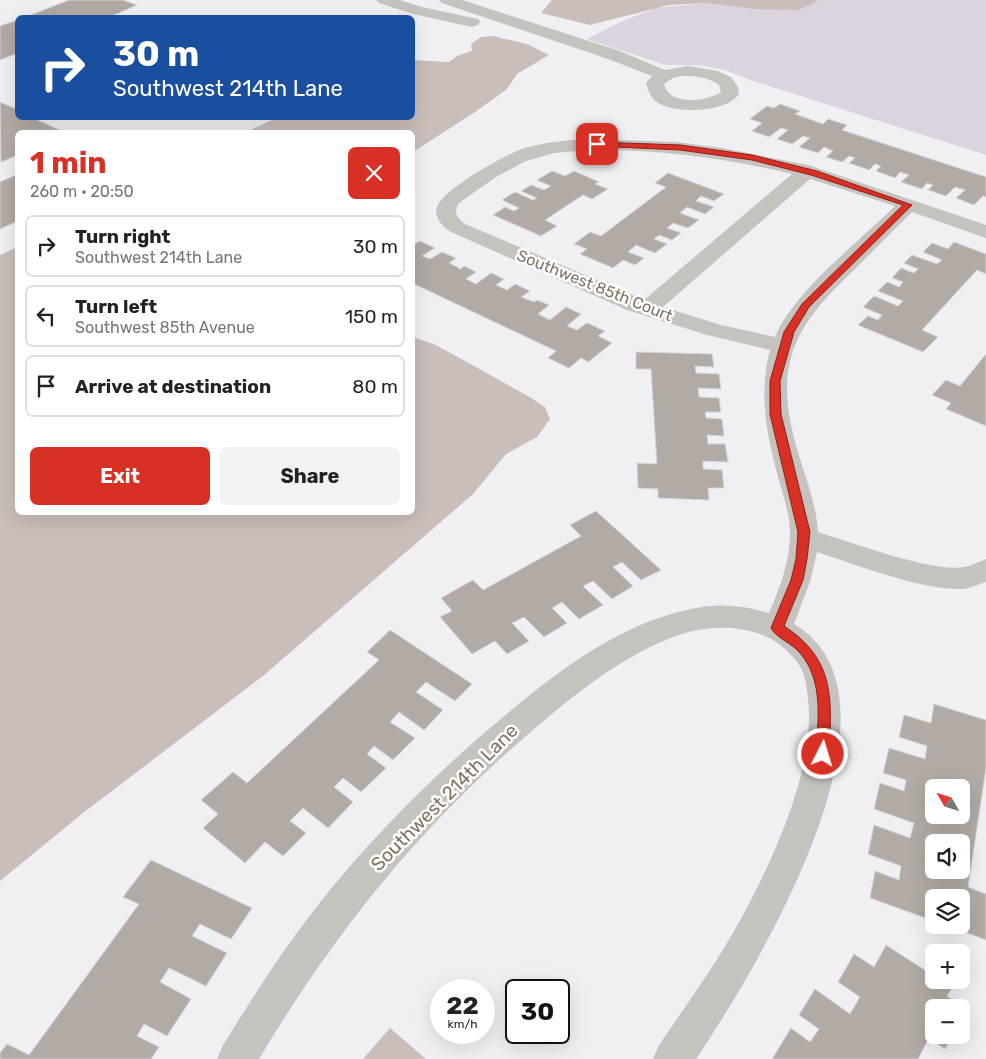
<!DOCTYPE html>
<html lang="en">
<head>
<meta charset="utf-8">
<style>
	:root { --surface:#fff; --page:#f2f2f2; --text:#222; --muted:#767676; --line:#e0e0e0; --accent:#d93025 }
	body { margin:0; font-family:Rubik,sans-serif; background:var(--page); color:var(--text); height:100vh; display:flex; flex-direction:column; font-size:19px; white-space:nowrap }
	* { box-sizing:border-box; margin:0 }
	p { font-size:16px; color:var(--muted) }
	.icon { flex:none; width:28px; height:28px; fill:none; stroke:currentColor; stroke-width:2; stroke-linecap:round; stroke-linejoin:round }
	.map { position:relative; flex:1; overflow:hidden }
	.sheet { position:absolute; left:15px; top:130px; width:400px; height:385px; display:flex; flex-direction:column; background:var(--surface); border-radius:8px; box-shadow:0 5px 20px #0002 }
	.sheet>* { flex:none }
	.top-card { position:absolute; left:15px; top:15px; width:400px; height:105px; border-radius:8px; box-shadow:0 5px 20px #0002; background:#1a4fa0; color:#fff; overflow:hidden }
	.needle { width:32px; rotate:309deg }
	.buttons { position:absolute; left:925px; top:779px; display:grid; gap:10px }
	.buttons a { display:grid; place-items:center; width:45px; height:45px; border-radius:8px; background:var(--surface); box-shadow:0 5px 20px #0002; font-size:25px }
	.speed { position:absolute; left:430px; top:979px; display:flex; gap:10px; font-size:25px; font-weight:700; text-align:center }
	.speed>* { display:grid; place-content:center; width:65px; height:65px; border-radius:50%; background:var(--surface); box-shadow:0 5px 20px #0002; line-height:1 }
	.speed small { font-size:12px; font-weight:400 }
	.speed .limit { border:2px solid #111; border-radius:8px; background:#fff; color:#111 }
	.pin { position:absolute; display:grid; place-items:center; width:42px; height:42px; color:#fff; margin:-21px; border-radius:10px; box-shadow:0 2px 8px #0006 }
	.me { position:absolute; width:55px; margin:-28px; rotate:5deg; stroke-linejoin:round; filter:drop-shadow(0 0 4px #0008) }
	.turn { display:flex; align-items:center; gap:18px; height:105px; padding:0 15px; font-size:22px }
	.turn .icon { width:65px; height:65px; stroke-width:2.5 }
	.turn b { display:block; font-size:35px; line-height:42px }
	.round { display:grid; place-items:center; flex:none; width:52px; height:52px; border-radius:8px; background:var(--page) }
	.headline { display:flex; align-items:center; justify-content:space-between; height:85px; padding:0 15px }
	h1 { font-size:30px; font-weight:700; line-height:38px; color:var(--accent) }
	.button { display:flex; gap:10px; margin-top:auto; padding:10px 15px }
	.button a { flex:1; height:58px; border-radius:8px; background:var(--accent); color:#fff; font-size:20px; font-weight:700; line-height:58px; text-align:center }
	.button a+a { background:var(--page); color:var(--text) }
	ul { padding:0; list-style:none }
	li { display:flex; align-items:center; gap:15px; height:62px; margin:0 10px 8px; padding:0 5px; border:2px solid var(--line); border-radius:8px }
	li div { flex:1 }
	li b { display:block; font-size:19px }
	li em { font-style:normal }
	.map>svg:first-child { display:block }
	.green { fill:#dbd4de }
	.water { fill:#c9beb9 }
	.building { fill:#b2aaa4; stroke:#d3d3d5; fill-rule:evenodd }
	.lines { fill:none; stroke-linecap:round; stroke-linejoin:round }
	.minor { fill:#c6c3bf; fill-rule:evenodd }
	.route { fill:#d93025; stroke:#8d1f18 }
	.labels { text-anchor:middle; stroke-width:5; stroke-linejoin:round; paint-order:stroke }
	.street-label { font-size:16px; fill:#827262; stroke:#fff }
	.near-street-label { font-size:19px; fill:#827262; stroke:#fff }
</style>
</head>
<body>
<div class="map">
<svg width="986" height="1059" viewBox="0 0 986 1059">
	<rect width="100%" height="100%" fill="#f0f0f4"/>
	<path class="green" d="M 815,0 L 986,0 L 986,155 L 750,80 L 725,70 L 698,65 L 665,65 L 587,39 L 620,22 L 656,8 L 705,3 L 763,9 Z"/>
	<path class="water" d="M 552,0 L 819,0 L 799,10 L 756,9 L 705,3 L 669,5 L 590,25 L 541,13 Z
		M 493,36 L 527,44 L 549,55 L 517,74 L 507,89 L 475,112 L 413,152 L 412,132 L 246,132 L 276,118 L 412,118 L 413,60 L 449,62 L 457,56 L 472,51 L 471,44 L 481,37 Z
		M 17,247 L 18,512 L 412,512 L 413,337 L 436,345 L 528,396 L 545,407 L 550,419 L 537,437 L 506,454 L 473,494 L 263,676 L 83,813 L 0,881 L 0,255 Z
		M 390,1028 L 426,1059 L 363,1059 Z"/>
	<path class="building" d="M 69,0 L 123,0 L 137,5 L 107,18 L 23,18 Z
		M 18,20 L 18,53 L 0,60 L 0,26 Z
		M 0,102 L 18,110 L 18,118 L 33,118 L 64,132 L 18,132 L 18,155 L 1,162 Z
		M 780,104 L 800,111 L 795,114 L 823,124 L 828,119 L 847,125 L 842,130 L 986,177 L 986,197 L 983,196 L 974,205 L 956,198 L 965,190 L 955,187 L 946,196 L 928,190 L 933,185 L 927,183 L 922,189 L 901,182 L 909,175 L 900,172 L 895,178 L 876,171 L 881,166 L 875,164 L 869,170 L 849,163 L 855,158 L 849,156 L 842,162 L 826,157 L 833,151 L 824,147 L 818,153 L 799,147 L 810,138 L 803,136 L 792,144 L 777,139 L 788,130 L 781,128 L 769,137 L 752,131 L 762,123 L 750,119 L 767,106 L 774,108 Z
		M 552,171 L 565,176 L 574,171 L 599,182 L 595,184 L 608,189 L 592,199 L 583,195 L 545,220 L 557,226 L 541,236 L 493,215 L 505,207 L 514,211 L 519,208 L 502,200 L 515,192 L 533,200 L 537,198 L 521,191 L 531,185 L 544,190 L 551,186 L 537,180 Z
		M 668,173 L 724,194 L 714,201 L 701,196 L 696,201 L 714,207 L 705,214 L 687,207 L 680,213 L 699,220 L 688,228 L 673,223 L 667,228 L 681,233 L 672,240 L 659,235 L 654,239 L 667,244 L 655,253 L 636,245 L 628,252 L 644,258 L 635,265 L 623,260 L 613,268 L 580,254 L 587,249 L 574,244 L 590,232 L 601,236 L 666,187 L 655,183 Z
		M 18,174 L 18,221 L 0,229 L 0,182 Z
		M 420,241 L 435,248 L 422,256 L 430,259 L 442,252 L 456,258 L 449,263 L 461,269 L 464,266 L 476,272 L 466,279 L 476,284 L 491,273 L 504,279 L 496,285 L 507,290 L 515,284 L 530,291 L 521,297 L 534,302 L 537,300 L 549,305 L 538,314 L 550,320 L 566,307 L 581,314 L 567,326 L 577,330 L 587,323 L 605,331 L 598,336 L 612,343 L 588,362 L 581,358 L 569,368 L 548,358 L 556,351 L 412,283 L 412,246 Z
		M 954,242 L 986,254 L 986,274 L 977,270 L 922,330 L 938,337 L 923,352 L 858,325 L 868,316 L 878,320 L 882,315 L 863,307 L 874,296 L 898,306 L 903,301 L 878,291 L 887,282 L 899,287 L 903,282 L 892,278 L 901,268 L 914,273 L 918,269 L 904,263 L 912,255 L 937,264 L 942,260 L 923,252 L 932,243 L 948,249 Z
		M 636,352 L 712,354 L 714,367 L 695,366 L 696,373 L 719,374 L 721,389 L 698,388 L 699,397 L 719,398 L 721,412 L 705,412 L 706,418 L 722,419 L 724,436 L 707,435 L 708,444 L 725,444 L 728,462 L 703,461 L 703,469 L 722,470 L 724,488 L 708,488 L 709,500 L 658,498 L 658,489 L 638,488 L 637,463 L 657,464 L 651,369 L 636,369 Z
		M 986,354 L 986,426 L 946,409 L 951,403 L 932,395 L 946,380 L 960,386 Z
		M 596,511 L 661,570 L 641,580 L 622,562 L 613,567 L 633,586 L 612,599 L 593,581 L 583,586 L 603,605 L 579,619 L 562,602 L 552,608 L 567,623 L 544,637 L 524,617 L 512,623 L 529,641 L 507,654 L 495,641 L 472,654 L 440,617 L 452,611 L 441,598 L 473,580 L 483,590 L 581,536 L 570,525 Z
		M 390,630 L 472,684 L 455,701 L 426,682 L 416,692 L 443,710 L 424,730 L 399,712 L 390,722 L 415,738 L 393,760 L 374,746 L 367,754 L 386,768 L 361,792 L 343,778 L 334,787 L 353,802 L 328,828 L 303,808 L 290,821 L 306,833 L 283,856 L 265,842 L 245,863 L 203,828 L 218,814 L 201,800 L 233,772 L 247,783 L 379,660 L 367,652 Z
		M 934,704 L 986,720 L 986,768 L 968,887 L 986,894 L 986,940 L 946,925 L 961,925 L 961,898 L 934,898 L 934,921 L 870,898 L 875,871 L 899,880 L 901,866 L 868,854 L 874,825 L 910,838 L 914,823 L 874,809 L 880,783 L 904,791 L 906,780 L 883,773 L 889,748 L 925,759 L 927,746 L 899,737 L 904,715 L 931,723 ZM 934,788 L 961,788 L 961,815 L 934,815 ZM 934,842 L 961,842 L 961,870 L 934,870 Z
		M 151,860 L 252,908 L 231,939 L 200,924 L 192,936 L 227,953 L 206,986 L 169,968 L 160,982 L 191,999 L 167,1036 L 144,1024 L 137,1036 L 159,1047 L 151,1059 L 0,1059 L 0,1053 L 7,1044 L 29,1055 L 139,904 L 123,897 Z
		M 886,945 L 934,976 L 934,980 L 940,980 L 952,988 L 947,996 L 966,1009 L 961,1019 L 961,1008 L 934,1008 L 934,1035 L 953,1035 L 945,1049 L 929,1038 L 918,1059 L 772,1059 L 791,1028 L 810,1042 L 819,1029 L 799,1015 L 815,989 L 850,1014 L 860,997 L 838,982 L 854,954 L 874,967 Z"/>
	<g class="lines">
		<path class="minor" d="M 376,0 L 400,0 L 422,7 L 478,19 L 480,22 L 478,25 L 472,27 L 413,14 L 379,3 Z
			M 439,0 L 462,0 L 620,51 L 665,70 L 688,66 L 718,71 L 731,77 L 738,87 L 739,94 C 726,113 676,114 658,103 C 651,98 648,91 646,83 L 652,76 L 608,59 L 442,3 ZM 682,76 C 696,76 708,77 719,85 L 721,92 C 706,102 669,106 664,84 L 673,78 Z
			M 591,139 L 676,142 L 722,148 L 808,165 L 986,225 L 986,238 L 912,212 C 893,231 874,250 855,269 C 805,317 776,351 791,425 C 798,461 816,496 818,532 C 850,542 934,573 964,567 C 971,566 979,562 986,559 L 986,582 C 979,584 971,588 964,589 C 922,591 858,565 817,552 L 810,582 L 794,624 C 922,700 752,976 696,1059 L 653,1059 L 659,1045 C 683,1010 708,975 730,938 C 766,876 817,772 808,699 C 807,689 806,679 802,670 C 797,660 788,651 779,644 C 750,623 705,624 673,637 C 621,657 575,694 533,730 C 419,827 336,931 259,1059 L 217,1059 L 223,1045 C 253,997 283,949 318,905 C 374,834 439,770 509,712 C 562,668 622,623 691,609 C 717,603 743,605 769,613 C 780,588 790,561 790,533 C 790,515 784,498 779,481 C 767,436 758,395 770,350 L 707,335 L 627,310 L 451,232 C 443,227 433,217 437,207 C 443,189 503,156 522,149 C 544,142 568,140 591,139 ZM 591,150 C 659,149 726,158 792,174 L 644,300 L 465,224 C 457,218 453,212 459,203 L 496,177 L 526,161 L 554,153 ZM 810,179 L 895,206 C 859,242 794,291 775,337 L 721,325 L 663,307 Z"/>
	</g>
	<path class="route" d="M 597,142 L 680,145 L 752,155 L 817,171 L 912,205 L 809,307 L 794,332 L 780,381 L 781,414 L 810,532 L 807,559 L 803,580 L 784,626 C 835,659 832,699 829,754 L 827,758 L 823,760 L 818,758 L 816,754 C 818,720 824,681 800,653 C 792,643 776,638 771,628 L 791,580 L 796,559 L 798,532 L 770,414 L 770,381 L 784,332 L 802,304 L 903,205 L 811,175 L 752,160 L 680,150 L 594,146 L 594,143 Z"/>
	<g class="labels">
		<g class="street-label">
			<text transform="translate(595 285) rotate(22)" y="6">Southwest 85th Court</text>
		</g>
		<g class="near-street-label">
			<text transform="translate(444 797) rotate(-45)" y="7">Southwest 214th Lane</text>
		</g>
	</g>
</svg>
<div class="buttons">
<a><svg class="needle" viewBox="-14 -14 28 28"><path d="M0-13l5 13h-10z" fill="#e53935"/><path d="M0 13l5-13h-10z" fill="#767676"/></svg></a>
<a><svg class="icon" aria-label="sound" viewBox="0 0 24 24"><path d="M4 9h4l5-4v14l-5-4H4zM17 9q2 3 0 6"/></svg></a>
<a><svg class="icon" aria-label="layers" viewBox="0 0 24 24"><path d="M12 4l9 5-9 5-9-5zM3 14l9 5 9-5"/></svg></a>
<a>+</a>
<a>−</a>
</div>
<div class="speed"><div>22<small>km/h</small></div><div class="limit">30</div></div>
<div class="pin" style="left:597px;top:144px;background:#d93025"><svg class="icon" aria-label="arrive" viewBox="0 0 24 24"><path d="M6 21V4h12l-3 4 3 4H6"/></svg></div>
<svg class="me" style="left:823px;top:754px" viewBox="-20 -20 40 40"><circle r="17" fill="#d93025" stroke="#fff" stroke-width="3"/><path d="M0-11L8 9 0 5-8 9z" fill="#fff"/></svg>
<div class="top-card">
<div class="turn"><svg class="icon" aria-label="right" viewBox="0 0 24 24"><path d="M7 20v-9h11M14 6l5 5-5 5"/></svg><div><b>30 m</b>Southwest 214th Lane</div></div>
</div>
<section class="sheet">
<div class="headline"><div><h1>1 min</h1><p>260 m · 20:50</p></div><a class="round" style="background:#d93025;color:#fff"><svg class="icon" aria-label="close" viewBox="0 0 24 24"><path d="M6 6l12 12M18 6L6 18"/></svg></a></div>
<ul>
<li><svg class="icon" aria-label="right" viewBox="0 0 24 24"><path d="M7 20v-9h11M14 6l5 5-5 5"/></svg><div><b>Turn right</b><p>Southwest 214th Lane</p></div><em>30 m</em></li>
<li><svg class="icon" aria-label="left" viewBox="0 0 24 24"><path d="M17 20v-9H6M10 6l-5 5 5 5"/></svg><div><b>Turn left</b><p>Southwest 85th Avenue</p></div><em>150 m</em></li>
<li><svg class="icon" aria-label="arrive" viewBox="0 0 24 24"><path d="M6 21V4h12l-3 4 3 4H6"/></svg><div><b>Arrive at destination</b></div><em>80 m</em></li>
</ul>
<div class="button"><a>Exit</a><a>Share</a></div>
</section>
</div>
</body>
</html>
